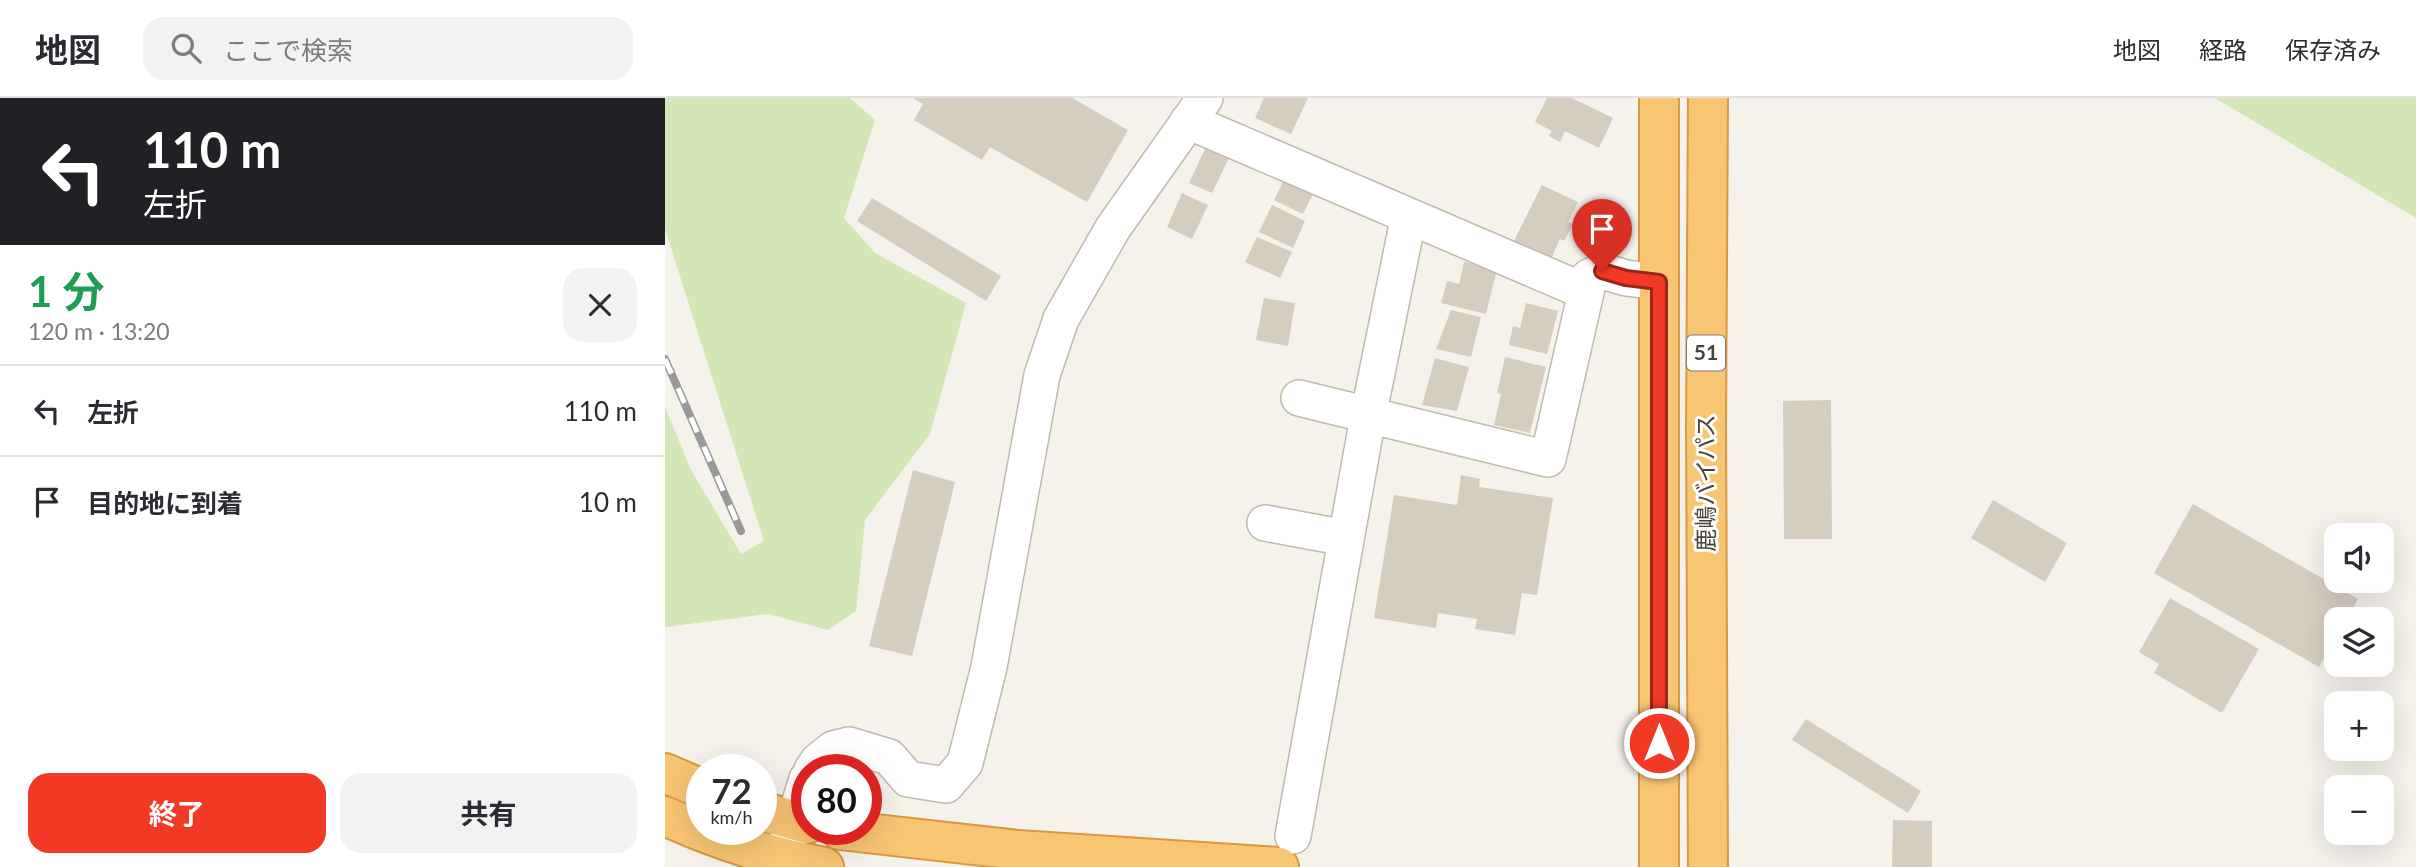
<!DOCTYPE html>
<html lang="ja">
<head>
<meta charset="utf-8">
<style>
	:root { --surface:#fff; --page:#f2f2f3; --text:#2b2b33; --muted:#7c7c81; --line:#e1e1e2; --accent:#f23925 }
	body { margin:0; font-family:Lato,"Noto Sans JP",sans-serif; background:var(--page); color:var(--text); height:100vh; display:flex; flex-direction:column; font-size:26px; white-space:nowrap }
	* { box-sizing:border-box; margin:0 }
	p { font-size:23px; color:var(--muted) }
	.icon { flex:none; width:38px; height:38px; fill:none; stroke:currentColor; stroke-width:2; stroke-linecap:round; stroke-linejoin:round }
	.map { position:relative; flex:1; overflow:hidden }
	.sheet { display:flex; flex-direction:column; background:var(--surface); width:665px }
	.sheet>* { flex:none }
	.hud { background:#202124; color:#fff; overflow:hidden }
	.fabs { position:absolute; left:1659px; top:425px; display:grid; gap:14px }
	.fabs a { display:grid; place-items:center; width:70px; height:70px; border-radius:14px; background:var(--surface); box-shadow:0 7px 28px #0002; font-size:35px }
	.speed { position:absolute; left:21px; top:656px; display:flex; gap:14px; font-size:35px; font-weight:700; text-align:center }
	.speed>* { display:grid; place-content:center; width:91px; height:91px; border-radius:50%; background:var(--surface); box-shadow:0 7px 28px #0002; line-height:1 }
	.speed small { font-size:18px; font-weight:400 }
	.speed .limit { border:10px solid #d22; background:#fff; color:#111 }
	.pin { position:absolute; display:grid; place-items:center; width:60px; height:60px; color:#fff; margin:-72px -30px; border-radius:50% 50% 50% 0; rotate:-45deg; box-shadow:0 0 7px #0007 }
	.pin .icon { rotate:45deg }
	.me { position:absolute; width:77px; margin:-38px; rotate:0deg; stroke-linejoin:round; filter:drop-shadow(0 0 5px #0008) }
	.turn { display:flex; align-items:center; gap:24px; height:147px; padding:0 28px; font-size:32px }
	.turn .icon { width:91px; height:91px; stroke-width:2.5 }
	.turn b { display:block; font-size:49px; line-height:60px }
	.round { display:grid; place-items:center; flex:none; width:74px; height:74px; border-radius:21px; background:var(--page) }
	.head { display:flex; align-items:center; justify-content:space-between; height:119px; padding:0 28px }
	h1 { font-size:42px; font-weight:700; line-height:52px; color:#1e9e55 }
	.cta { display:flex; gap:14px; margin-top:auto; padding:14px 28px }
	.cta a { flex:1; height:80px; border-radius:21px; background:var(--accent); color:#fff; font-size:28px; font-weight:700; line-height:80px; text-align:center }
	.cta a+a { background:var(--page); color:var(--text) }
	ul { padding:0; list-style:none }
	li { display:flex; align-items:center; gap:21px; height:91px; padding:0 28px; border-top:2px solid var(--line) }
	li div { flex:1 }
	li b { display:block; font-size:26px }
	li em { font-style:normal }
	header { display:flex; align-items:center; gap:42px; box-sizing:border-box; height:98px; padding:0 35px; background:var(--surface); border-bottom:2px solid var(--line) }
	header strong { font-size:33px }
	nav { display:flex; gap:38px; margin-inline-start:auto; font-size:24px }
	.search { width:490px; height:63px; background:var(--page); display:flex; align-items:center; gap:18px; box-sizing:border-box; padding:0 24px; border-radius:21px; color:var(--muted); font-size:26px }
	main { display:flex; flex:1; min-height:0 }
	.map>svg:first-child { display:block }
	.green { fill:#d3e7b6 }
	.building { fill:#d6cdc1 }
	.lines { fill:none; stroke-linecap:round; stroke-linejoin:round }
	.minor-casing { stroke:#c0b9ae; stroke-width:38 }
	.highway-casing { stroke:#d89942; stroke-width:42 }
	.minor { stroke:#fff; stroke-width:35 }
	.highway { stroke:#f8c573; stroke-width:38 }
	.rail-casing { stroke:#999; stroke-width:8 }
	.rail { stroke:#fff; stroke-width:5; stroke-dasharray:16; stroke-linecap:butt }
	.route-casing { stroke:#9d2518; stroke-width:18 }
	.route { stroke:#f23925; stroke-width:12 }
	.labels { text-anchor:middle; stroke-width:6; stroke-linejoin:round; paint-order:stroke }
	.shield { fill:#fff; stroke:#807b74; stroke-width:2 }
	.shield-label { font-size:21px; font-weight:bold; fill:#494239 }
	.street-label { font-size:23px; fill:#494239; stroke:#fff }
</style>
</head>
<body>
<header>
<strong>地図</strong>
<div class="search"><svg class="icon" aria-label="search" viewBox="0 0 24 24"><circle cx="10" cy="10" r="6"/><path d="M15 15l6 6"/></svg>ここで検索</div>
<nav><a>地図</a><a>経路</a><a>保存済み</a></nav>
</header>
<main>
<section class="sheet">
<div class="hud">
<div class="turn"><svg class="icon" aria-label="left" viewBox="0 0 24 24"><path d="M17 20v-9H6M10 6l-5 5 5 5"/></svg><div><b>110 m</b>左折</div></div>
</div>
<div class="head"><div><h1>1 分</h1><p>120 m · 13:20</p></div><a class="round"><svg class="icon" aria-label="close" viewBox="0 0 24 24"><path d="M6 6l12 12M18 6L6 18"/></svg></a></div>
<ul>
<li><svg class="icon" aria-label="left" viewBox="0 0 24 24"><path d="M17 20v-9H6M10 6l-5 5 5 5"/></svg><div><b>左折</b></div><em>110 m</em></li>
<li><svg class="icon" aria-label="arrive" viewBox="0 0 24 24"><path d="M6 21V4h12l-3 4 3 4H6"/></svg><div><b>目的地に到着</b></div><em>10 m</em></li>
</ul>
<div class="cta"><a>終了</a><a>共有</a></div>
</section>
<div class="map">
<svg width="1751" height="769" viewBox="0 0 1751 769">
	<rect width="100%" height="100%" fill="#f5f1eb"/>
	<path class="green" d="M 0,0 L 185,0 L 210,22 L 179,120 L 210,155 L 301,205 L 265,336 L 200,422 L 191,513 L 163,532 L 103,516 L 0,529 L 0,309 L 26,372 L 76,456 L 99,443 L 0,131 Z
		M 1550,0 L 1751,0 L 1751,120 Z"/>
	<path class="building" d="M 248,0 L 407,0 L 463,32 L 422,104 L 325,49 L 317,62 L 249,22 L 258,6 Z
		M 599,0 L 643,0 L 626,36 L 590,20 Z
		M 882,0 L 907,0 L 948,20 L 934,50 L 900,33 L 895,44 L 884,38 L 887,33 L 870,24 Z
		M 541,49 L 564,60 L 547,95 L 524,85 Z
		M 623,74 L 652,88 L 638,116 L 609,102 Z
		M 877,87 L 913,104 L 903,124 L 908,126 L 899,143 L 895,141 L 885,163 L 848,145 Z
		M 517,95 L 543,107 L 527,141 L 502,129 Z
		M 207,100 L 336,178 L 321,203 L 192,123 Z
		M 607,107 L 640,123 L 628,150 L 594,134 Z
		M 592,139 L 627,154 L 615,180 L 580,164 Z
		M 799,164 L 832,172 L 821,216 L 776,205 L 782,183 L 794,186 Z
		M 599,200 L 630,205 L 623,248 L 591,242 Z
		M 861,205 L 893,213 L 882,256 L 844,247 L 848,228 L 855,230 Z
		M 786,212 L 816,219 L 806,259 L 771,251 Z
		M 840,259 L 881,269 L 865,335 L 829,327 L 836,296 L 832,295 Z
		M 770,260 L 804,269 L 792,313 L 757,307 Z
		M 1166,302 L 1167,441 L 1119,441 L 1118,303 Z
		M 248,372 L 290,384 L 247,558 L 204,548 Z
		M 796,377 L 815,381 L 814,389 L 888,400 L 872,497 L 857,495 L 850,537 L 810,531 L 812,521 L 773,515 L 771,530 L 709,520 L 729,397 L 792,407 Z
		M 1328,402 L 1402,445 L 1380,484 L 1306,440 Z
		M 1528,406 L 1693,501 L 1682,522 L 1671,522 L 1671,539 L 1654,569 L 1489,475 Z
		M 1505,500 L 1594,551 L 1557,615 L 1489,575 L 1494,566 L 1474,554 Z
		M 1141,621 L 1256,693 L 1243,715 L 1127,642 Z
		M 1228,722 L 1267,723 L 1267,769 L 1227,769 Z"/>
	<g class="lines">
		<defs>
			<path id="minor" d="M 523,23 L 921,194 L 883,361 L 634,300
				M 921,194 L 924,179 L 937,173 L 961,180 L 994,184
				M 600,425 L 681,440
				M 147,672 L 153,663 L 168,651 L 184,647 L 224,659 L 243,681 L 281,687 L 300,665 L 324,569 L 377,277 L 396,221 L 448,130 L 540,0
				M 628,738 L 703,319 L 742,127
				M 121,748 L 142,681"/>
			<path id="highway" d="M 994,0 L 994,769
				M 1043,0 L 1041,328 L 1043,769
				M 0,675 L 37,691
				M 96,713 L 142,726
				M 0,718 C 52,742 103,758 159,769
				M 175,732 L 353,752 L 614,769"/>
		</defs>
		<use href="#minor" class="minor-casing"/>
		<use href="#highway" class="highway-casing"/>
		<use href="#minor" class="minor"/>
		<use href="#highway" class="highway"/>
		<defs>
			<path id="rail" d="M 0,261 L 76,433"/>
		</defs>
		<use href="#rail" class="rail-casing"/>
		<use href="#rail" class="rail"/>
	</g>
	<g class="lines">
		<defs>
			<path id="route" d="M 937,173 L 961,180 L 994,184 L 994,645"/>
		</defs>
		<use href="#route" class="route-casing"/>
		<use href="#route" class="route"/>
	</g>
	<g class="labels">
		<rect class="shield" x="1022" y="237.5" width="38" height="35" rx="5"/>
		<g class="shield-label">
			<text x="1041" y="262">51</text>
		</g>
		<g class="street-label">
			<text transform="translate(1041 385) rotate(-90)" y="8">鹿嶋バイパス</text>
		</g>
	</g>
</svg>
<div class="fabs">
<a><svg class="icon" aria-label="sound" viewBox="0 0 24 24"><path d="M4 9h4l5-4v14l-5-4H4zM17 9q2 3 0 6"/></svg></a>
<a><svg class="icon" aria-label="layers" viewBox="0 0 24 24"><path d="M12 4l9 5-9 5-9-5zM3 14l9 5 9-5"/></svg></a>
<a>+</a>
<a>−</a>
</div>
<div class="speed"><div>72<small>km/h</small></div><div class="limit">80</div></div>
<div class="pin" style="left:937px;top:173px;background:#d93025"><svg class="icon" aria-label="arrive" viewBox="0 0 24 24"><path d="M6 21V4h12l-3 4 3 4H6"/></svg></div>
<svg class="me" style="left:994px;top:645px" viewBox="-20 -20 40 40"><circle r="17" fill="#f23925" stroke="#fff" stroke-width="3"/><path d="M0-11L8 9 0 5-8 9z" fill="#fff"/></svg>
</div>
</main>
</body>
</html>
